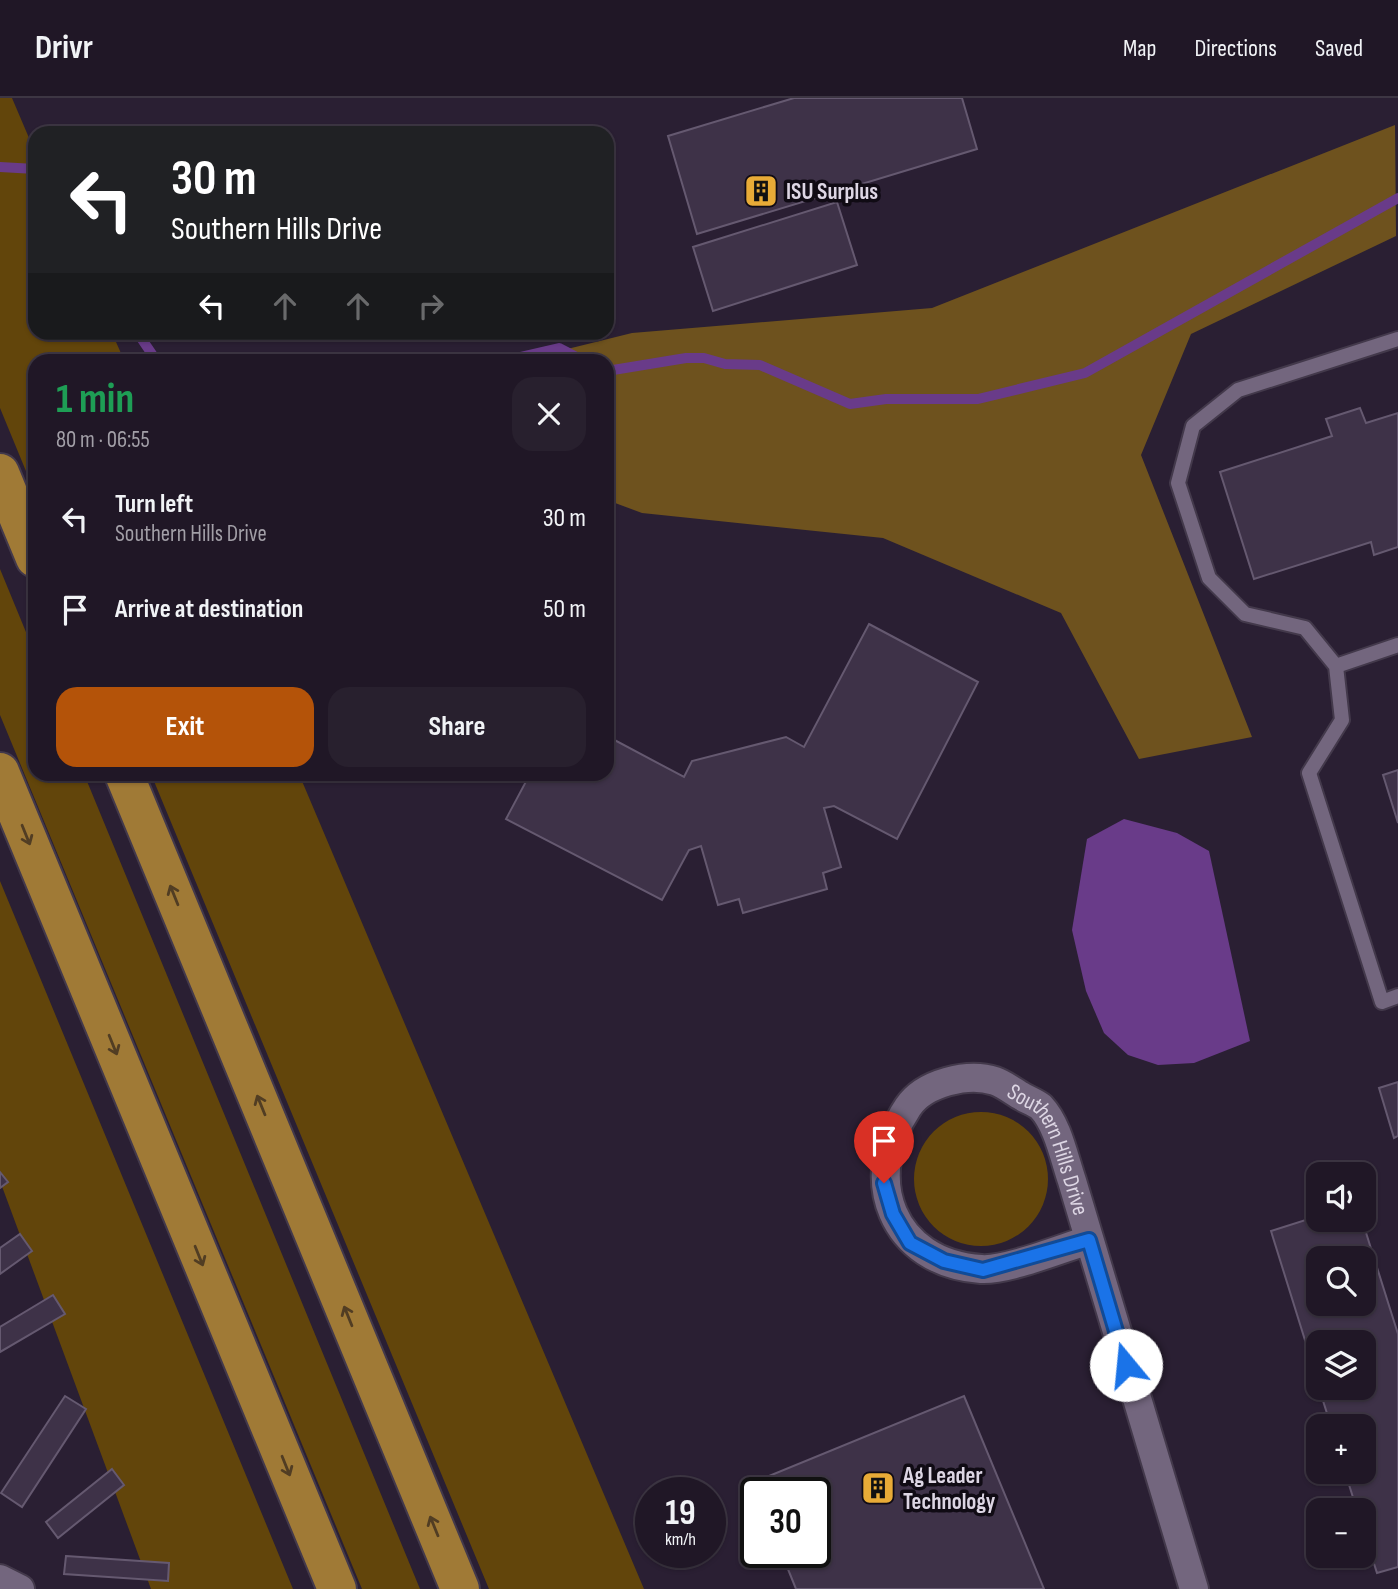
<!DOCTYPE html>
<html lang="en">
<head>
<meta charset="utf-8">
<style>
	:root { --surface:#201726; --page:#28202e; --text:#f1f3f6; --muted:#a29fa7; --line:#3d3643; --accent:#b45309 }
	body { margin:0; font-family:"Sofia Sans Condensed",sans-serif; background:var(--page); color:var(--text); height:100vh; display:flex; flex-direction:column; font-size:26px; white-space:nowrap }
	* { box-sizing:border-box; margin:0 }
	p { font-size:23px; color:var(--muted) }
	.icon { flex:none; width:38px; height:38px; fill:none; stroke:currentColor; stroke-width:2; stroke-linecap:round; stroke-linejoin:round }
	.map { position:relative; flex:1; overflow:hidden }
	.panel { position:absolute; left:28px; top:256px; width:586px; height:427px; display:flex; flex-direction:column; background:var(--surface); border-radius:21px; box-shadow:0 2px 5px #0004,0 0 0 2px var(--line) }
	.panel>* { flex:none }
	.banner { position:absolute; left:28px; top:28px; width:586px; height:214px; border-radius:21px; box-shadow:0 2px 5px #0004,0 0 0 2px var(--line); background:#202124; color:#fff; overflow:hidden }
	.tools { position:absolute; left:1306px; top:1064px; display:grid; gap:14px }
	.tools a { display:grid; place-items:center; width:70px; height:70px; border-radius:14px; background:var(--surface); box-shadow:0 2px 5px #0004,0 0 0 2px var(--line); font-size:35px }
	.speed { position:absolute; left:635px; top:1379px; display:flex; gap:14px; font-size:35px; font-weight:700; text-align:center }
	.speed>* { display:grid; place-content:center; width:91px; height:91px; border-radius:50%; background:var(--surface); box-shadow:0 2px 5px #0004,0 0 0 2px var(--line); line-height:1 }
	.speed small { font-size:18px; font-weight:400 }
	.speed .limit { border:4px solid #111; border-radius:10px; background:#fff; color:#111 }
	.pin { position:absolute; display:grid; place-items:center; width:60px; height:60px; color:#fff; margin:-72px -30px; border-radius:50% 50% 50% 0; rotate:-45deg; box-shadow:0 0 7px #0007 }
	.pin .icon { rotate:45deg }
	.me { position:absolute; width:77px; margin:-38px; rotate:343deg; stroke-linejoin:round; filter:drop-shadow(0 0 5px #0008) }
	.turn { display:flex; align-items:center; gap:24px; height:147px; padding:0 28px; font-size:32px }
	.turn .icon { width:91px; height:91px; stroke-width:2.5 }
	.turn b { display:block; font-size:49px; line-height:60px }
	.lanes { display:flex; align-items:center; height:66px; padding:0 28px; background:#0003; justify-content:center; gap:35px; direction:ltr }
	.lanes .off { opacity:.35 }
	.round { display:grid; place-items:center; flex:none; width:74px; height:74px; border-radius:21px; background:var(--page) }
	.head { display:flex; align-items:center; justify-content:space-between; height:119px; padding:0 28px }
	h1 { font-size:42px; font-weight:700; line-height:52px; color:#1e9e55 }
	.button { display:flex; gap:14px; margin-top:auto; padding:14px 28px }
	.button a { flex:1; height:80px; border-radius:21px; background:var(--accent); color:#fff; font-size:28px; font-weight:700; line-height:80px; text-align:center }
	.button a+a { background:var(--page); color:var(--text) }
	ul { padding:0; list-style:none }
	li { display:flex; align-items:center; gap:21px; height:91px; padding:0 28px }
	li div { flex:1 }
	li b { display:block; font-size:26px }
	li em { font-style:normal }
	header { display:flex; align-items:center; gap:42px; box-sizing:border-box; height:98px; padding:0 35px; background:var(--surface); border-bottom:2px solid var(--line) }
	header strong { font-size:33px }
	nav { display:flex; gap:38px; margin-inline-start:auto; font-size:24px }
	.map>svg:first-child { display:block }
	.green { fill:#62450b }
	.forest { fill:#6e521e }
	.water { fill:#693b89 }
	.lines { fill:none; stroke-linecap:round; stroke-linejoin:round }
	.stream { stroke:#693b89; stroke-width:10 }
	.building { fill:#3e3248; stroke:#655970; stroke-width:2; fill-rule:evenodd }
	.lane-casing { stroke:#43394b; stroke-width:18 }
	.street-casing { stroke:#43394b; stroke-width:32 }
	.highway-casing { stroke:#43394b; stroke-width:42 }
	.lane { stroke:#73667e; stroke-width:14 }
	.street { stroke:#73667e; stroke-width:28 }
	.highway { stroke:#a07a36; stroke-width:38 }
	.oneway { stroke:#513d23 }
	.route-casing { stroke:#114b97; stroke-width:18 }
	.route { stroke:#1a73e8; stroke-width:12 }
	.labels { text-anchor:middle; stroke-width:7; stroke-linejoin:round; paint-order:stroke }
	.poi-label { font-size:23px; font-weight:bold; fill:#ddd6e4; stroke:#100b14; text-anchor:start }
	.street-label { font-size:23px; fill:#ddd6e4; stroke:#100b14 }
</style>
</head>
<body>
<header>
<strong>Drivr</strong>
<nav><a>Map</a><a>Directions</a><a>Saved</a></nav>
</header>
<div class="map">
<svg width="1398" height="1491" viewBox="0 0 1398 1491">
	<rect width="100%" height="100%" fill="#2a1f33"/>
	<path class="green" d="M 0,0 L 12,0 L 35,54 L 35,234 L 112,235 L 124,262 L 35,262 L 35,395 L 0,310 Z
		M 0,471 L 35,556 L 35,676 L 84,676 L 420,1491 L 362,1491 L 0,617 Z
		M 151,676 L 299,676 L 644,1491 L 489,1491 Z
		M 0,783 L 293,1491 L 151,1491 L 0,1083 Z
		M914 1081a67 67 0 1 1 134 0a67 67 0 1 1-134 0Z"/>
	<path class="forest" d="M 1395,27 L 1396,138 L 1191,236 L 1141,357 L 1252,639 L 1139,661 L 1061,515 L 883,440 L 642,415 L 607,402 L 607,262 L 523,262 L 632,235 L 932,210 Z"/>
	<path class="water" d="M 1124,721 L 1177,735 L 1209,753 L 1250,943 L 1194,965 L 1158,967 L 1128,957 L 1104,935 L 1086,893 L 1072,832 L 1087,741 Z"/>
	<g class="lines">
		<path class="stream" d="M 0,69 L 35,71
			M 137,234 L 156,262
			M 507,262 L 559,250 L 582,262
			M 607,273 L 686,260 L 704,260 L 725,266 L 760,267 L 850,306 L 886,301 L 978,301 L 1085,275 L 1398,100"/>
	</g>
	<path class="building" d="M 794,0 L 962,0 L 977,51 L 697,136 L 668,38 Z
		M 837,104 L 857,167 L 713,213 L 693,149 Z
		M 1360,310 L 1366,325 L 1398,315 L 1398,449 L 1374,457 L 1371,444 L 1254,481 L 1220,374 L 1332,338 L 1326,321 Z
		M 869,526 L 978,584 L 897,741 L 834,708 L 824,710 L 841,769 L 823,775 L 827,791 L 743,815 L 739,801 L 718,807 L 701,748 L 689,752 L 662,802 L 506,721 L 530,676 L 607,676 L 607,638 L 684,679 L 692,663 L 786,639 L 804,649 Z
		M 1398,672 L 1398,725 L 1383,677 Z
		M 1398,984 L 1398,1038 L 1394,1040 L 1379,990 Z
		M 0,1074 L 8,1084 L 0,1090 Z
		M 1318,1118 L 1318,1122 L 1362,1122 L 1398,1236 L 1398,1469 L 1377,1475 L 1363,1431 L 1363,1412 L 1357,1412 L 1345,1374 L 1363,1374 L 1363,1328 L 1331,1328 L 1319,1290 L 1363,1290 L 1363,1244 L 1318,1244 L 1318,1284 L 1271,1133 ZM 1318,1160 L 1363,1160 L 1363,1206 L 1318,1206 Z
		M 20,1136 L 32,1153 L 0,1176 L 0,1150 Z
		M 53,1197 L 65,1216 L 0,1254 L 0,1229 Z
		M 65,1298 L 86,1311 L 22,1409 L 1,1395 Z
		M 964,1298 L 1044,1491 L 796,1491 L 781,1454 L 816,1454 L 816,1395 L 756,1395 L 752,1385 Z
		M 112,1371 L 124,1387 L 58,1440 L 46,1424 Z
		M 66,1458 L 169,1465 L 168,1483 L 64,1476 Z"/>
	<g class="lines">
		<defs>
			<path id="lane" d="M 1398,547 L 1336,568 L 1342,622 L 1309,675 L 1382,904 L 1398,898
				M 1336,568 L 1305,530 L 1245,516 L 1209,480 L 1178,385 L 1193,328 L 1238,292 L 1398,241"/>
			<g id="street">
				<path id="s1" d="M 1089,1142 C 1063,1150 1006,1173 981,1171 C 892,1165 860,1081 908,1009 C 924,985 968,974 995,983 C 1004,986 1014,994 1023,999 C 1028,1002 1036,1005 1041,1009 C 1058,1027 1064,1060 1072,1083 L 1194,1491"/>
				<path d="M 0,1481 L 20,1491"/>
			</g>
			<path id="highway" d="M 0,375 L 35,460
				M 0,674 L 337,1491
				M 124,676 L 460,1491"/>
		</defs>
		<use href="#lane" class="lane-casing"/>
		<use href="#street" class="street-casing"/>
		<use href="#highway" class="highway-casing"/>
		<use href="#lane" class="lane"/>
		<use href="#street" class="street"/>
		<use href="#highway" class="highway"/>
	</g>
	<defs><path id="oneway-shaft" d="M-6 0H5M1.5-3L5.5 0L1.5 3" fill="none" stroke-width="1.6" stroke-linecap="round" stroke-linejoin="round" transform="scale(1.75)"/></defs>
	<g class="oneway">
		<use href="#oneway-shaft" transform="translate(26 737) rotate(68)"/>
		<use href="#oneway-shaft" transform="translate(174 797) rotate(-112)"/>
		<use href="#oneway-shaft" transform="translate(113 947) rotate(68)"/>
		<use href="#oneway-shaft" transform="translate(261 1007) rotate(-112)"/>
		<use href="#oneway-shaft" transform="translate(199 1158) rotate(68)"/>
		<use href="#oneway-shaft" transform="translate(348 1218) rotate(-112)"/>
		<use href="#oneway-shaft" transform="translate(286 1368) rotate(68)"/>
		<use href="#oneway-shaft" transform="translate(434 1428) rotate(-112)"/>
	</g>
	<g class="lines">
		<defs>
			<path id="route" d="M 884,1085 L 893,1116 L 910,1145 L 944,1163 L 983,1172 L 1089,1142 L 1126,1267"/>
		</defs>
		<use href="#route" class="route-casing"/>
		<use href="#route" class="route"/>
	</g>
	<defs>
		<symbol id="building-square" viewBox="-11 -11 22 22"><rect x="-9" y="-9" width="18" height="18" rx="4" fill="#e8ab37" stroke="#100b14"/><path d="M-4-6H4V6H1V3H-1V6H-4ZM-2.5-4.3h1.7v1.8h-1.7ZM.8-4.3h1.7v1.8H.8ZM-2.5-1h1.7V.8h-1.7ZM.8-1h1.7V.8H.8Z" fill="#111"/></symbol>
	</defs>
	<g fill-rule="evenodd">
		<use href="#building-square" x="742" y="74" width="38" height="38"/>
		<use href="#building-square" x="859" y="1371" width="38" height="38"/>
	</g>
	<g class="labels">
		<g class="poi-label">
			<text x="786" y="101">ISU Surplus</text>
			<text x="903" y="1385">Ag Leader<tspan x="903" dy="26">Technology</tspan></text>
		</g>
		<g class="street-label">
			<text dy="8" stroke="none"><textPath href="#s1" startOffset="522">Southern Hills Drive</textPath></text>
		</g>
	</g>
</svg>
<div class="tools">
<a><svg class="icon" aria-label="sound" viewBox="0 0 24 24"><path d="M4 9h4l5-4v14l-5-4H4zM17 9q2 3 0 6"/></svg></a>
<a><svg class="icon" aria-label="search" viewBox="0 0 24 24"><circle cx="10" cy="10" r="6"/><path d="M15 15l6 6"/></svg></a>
<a><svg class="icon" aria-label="layers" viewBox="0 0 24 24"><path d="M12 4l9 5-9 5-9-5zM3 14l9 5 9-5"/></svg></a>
<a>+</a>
<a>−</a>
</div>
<div class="speed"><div>19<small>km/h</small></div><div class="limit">30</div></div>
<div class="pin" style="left:884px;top:1085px;background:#d93025"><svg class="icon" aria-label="arrive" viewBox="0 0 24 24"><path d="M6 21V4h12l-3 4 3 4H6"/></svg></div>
<svg class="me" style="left:1126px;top:1267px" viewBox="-20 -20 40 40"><circle r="19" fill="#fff"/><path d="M0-13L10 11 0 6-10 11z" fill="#1a73e8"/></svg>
<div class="banner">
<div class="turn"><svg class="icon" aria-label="left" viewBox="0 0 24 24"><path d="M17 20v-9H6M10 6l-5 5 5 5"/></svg><div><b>30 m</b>Southern Hills Drive</div></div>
<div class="lanes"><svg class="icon" aria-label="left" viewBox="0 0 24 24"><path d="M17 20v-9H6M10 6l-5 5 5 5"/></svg><svg class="icon off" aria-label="ahead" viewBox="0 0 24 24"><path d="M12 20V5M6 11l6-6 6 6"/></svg><svg class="icon off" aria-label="ahead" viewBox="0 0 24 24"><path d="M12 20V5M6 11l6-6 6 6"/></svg><svg class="icon off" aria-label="right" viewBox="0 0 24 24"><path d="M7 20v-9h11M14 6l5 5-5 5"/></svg></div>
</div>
<section class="panel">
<div class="head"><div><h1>1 min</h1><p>80 m · 06:55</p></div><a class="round"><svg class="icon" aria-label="close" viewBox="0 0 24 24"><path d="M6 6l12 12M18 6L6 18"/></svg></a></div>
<ul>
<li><svg class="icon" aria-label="left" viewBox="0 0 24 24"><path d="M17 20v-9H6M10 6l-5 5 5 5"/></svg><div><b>Turn left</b><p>Southern Hills Drive</p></div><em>30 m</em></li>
<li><svg class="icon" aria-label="arrive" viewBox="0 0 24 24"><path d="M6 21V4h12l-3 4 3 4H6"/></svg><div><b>Arrive at destination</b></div><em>50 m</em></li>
</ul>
<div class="button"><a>Exit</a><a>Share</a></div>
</section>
</div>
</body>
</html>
